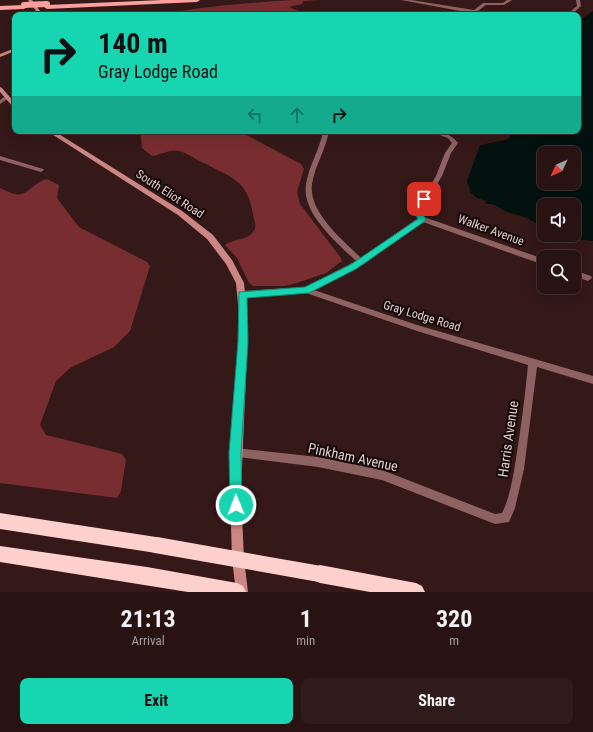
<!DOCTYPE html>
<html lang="en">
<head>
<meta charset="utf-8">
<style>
	:root { --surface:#281212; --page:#301b1b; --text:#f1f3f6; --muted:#a59e9f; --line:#443232; --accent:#18d5b2 }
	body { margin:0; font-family:"Roboto Condensed",sans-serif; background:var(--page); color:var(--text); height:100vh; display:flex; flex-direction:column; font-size:15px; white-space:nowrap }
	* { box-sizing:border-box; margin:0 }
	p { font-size:13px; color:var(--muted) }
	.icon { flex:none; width:22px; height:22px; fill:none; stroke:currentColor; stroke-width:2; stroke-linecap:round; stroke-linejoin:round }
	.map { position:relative; height:592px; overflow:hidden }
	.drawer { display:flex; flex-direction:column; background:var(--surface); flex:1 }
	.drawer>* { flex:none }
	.guide { position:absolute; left:12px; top:12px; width:569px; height:122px; border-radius:8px; box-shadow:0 4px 16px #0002,0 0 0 1px var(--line); background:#18d5b2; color:#111; overflow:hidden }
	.needle { width:26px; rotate:226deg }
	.fabs { position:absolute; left:537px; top:146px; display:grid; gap:8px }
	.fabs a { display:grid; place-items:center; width:44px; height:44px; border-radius:8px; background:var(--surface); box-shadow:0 4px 16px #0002,0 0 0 1px var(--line); font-size:20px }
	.pin { position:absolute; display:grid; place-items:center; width:34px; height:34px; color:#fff; margin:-17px; border-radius:8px; box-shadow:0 2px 6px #0006 }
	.me { position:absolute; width:44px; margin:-22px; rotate:359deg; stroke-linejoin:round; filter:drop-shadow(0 0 3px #0008) }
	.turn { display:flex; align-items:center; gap:14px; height:84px; padding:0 20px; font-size:18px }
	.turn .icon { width:52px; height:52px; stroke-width:2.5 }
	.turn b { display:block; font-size:28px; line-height:34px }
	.lanes { display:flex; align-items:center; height:38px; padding:0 20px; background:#0003; justify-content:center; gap:20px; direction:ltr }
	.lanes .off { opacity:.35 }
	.eta { display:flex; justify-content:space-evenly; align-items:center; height:68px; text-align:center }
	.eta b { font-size:24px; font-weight:700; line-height:28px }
	.cta { display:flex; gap:8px; margin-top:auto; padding:8px 20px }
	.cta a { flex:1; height:46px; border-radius:8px; background:var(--accent); color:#111; font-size:16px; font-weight:700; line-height:46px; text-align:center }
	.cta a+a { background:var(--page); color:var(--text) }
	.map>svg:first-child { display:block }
	.green { fill:#782d30 }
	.water { fill:#03120e; fill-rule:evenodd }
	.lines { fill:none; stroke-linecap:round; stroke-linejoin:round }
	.minor { fill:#8e6261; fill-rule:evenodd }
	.secondary { fill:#cc8684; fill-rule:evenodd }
	.primary { fill:#fca19f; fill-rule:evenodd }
	.motorway { fill:#fdd0ce; fill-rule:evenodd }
	.primary-bridge { stroke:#fca19f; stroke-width:6 }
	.motorway-bridge { stroke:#fdd0ce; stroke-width:16 }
	.route { fill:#18d5b2; stroke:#108a74 }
	.labels { text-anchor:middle; stroke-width:4; stroke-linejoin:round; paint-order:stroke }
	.street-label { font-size:12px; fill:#e1cdcc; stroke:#140808 }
	.near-street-label { font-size:14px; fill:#e1cdcc; stroke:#140808 }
</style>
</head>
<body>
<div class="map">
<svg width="593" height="592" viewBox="0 0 593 592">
	<rect width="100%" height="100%" fill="#351818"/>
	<path class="green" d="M 293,0 L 318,0 L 303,1 L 302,4 L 289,7 L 298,11 L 326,15 L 240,15 L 215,12 L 161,15 C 204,6 248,3 293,0 Z
		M 140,131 L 239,131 L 301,164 L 304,169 L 297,192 L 300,204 L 341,258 L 342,261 L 326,273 L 297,283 L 285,286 L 253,286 L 249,283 L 237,258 L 225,245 C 233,239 248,240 253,232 C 258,226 254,222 253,215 C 248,181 233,178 204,163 C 196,160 188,153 179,151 C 170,149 161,155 152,156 L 142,148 Z
		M 47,179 L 59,185 L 57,198 L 79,227 L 147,262 L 150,266 L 130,331 L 114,347 L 70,368 L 56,381 L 40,425 L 46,435 L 122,454 L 126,460 L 121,491 L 117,498 L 0,483 L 0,188 C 18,196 20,198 35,185 C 39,182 42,180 47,179 Z"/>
	<path class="water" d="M 593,11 L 593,241 L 583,240 L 566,235 L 574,235 L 574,205 L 544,205 L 544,226 C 537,225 533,221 527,218 C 520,215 512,214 505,211 C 497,207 495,203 485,204 L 486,201 L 477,198 L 471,193 L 467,181 L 480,145 L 506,140 L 510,137 L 510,131 L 578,131 L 578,59 L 583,53 L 578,49 L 578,22 ZM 544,153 L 574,153 L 574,183 L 544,183 Z"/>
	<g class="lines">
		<path class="minor" d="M 401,0 L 411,0 L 474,10 L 483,3 L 503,3 L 507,0 L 512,0 L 504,5 L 486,5 L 478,11 L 495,15 L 476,13 L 471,15 L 471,13 Z
			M 576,0 L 580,0 L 581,6 L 571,15 L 566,15 L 577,6 Z
			M 367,11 L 380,14 L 380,15 L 373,15 L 365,13 L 365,11 Z
			M 4,97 L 9,98 L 0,104 L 0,100 Z
			M 323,131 L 329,131 C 326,149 315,165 312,184 C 308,212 343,240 361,258 L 418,218 L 415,213 L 417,208 L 436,176 L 445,153 L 452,143 L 448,138 L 428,131 C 440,131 450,133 458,143 L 451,153 L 442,176 L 423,208 L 422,213 L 424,217 L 544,259 L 544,265 L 423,222 L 364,264 L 314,290 L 417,325 L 593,376 L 593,384 L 537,367 L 524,469 L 515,508 L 509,522 L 495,524 L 382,480 L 318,467 L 231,456 L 230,453 L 231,450 L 235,448 L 318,457 L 382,470 L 495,514 L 502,513 C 510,497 513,477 516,459 C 521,428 525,396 528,365 L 417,331 L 306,293 L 243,297 L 240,296 L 239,294 L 240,292 L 243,291 L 305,287 L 356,261 C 337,243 301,213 306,184 C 309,165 320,149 323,131 Z
			M 0,156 L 43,169 L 44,170 L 41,172 L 0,160 Z
			M 574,270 L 591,276 L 592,278 L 588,281 L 574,276 Z"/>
		<path class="secondary" d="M 28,0 L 32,0 L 43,15 L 39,15 Z
			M 15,48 L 15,51 L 0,57 L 0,54 Z
			M 0,87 L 2,88 L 15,103 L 15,108 L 13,107 L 0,92 Z
			M 47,131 L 54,131 L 182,211 L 213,235 L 232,260 L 244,283 L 248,325 L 241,492 L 244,559 L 248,592 L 236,592 L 232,559 L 230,492 L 240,325 L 236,283 L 226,264 L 207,239 L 178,215 Z"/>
		<path class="primary" d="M 162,0 L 200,0 L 197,2 L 47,9 L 44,7 L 47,5 Z
			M 0,6 L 24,5 L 27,7 L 24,9 L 0,10 Z"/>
		<path class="motorway" d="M 0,513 L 156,537 L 162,539 L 164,545 L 162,551 L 156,553 L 0,529 Z
			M 0,546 L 147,567 L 237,583 L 243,586 L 246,592 L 188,592 L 0,562 Z
			M 320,565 L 416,583 L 422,586 L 425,592 L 370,592 L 320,583 L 314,580 L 311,574 L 314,568 Z"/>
		<path class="primary-bridge" d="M 24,5 L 47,4"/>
		<path class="motorway-bridge" d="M 156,545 L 320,574"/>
	</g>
	<path class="route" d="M 424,196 L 428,199 L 422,213 L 426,219 L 425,221 L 356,269 L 309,293 L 247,298 L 248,342 L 241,453 L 242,505 L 240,510 L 236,511 L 232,510 L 230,505 L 229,453 L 238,342 L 239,292 L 305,287 L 350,265 L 418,219 L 414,213 L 420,199 Z"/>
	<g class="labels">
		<g class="street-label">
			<text transform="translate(170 194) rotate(33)" y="4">South Eliot Road</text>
			<text transform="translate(491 230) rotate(20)" y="4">Walker Avenue</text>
			<text transform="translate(422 316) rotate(17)" y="4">Gray Lodge Road</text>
		</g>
		<g class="near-street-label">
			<text transform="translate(508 439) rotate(-82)" y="5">Harris Avenue</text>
			<text transform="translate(353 457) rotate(12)" y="5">Pinkham Avenue</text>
		</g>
	</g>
</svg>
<div class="fabs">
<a><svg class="needle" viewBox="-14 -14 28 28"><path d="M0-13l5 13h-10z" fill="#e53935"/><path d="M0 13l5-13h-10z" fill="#a59e9f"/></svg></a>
<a><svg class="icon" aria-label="sound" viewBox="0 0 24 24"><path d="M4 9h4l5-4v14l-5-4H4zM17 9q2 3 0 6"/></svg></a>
<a><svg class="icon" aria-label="search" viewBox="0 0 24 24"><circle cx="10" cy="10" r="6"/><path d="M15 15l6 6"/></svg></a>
</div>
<div class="pin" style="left:424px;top:199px;background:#d93025"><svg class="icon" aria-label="arrive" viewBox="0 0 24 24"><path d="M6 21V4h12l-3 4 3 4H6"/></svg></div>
<svg class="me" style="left:236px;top:505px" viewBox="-20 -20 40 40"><circle r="17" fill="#18d5b2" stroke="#fff" stroke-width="3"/><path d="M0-11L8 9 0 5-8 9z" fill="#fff"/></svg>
<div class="guide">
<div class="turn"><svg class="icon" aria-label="right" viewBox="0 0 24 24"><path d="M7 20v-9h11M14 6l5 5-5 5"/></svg><div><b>140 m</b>Gray Lodge Road</div></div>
<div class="lanes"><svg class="icon off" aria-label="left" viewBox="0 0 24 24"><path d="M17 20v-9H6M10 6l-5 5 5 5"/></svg><svg class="icon off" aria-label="ahead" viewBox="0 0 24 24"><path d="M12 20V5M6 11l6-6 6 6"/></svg><svg class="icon" aria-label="right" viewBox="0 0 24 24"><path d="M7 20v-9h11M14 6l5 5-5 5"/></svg></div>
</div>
</div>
<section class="drawer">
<div class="eta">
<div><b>21:13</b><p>Arrival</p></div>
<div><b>1</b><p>min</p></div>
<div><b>320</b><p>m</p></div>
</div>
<div class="cta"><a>Exit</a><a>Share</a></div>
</section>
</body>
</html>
